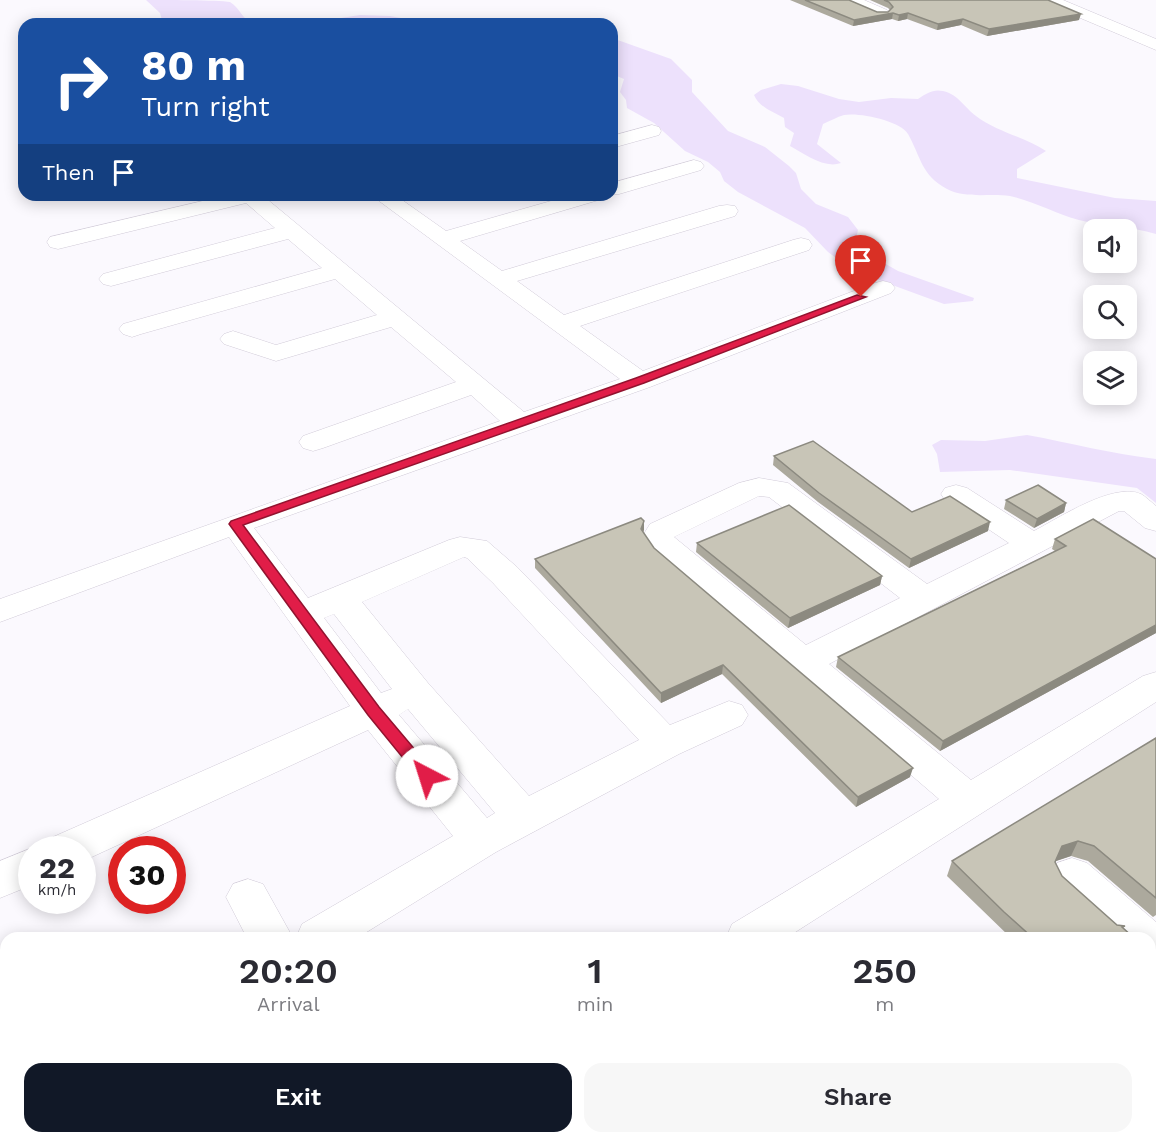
<!DOCTYPE html>
<html lang="en">
<head>
<meta charset="utf-8">
<style>
	:root { --surface:#fff; --page:#f7f7f7; --text:#2b2b33; --muted:#7c7c81; --accent:#111827 }
	body { margin:0; font-family:"Work Sans",sans-serif; background:var(--page); color:var(--text); height:100vh; display:flex; flex-direction:column; font-size:22px; white-space:nowrap }
	* { box-sizing:border-box; margin:0 }
	p { font-size:20px; color:var(--muted) }
	.icon { flex:none; width:33px; height:33px; fill:none; stroke:currentColor; stroke-width:2; stroke-linecap:round; stroke-linejoin:round }
	.map { position:relative; flex:1; overflow:hidden }
	.panel { position:absolute; left:0px; top:932px; width:1156px; height:212px; display:flex; flex-direction:column; background:var(--surface); border-radius:18px 18px 0 0; box-shadow:0 3px 15px #0003 }
	.panel>* { flex:none }
	.guide { position:absolute; left:18px; top:18px; width:600px; height:183px; border-radius:18px; box-shadow:0 3px 15px #0003; background:#1a4fa0; color:#fff; overflow:hidden }
	.fabs { position:absolute; left:1083px; top:219px; display:grid; gap:12px }
	.fabs a { display:grid; place-items:center; width:54px; height:54px; border-radius:12px; background:var(--surface); box-shadow:0 3px 15px #0003; font-size:30px }
	.speed { position:absolute; left:18px; top:836px; display:flex; gap:12px; font-size:30px; font-weight:700; text-align:center }
	.speed>* { display:grid; place-content:center; width:78px; height:78px; border-radius:50%; background:var(--surface); box-shadow:0 3px 15px #0003; line-height:1 }
	.speed small { font-size:15px; font-weight:400 }
	.speed .limit { border:9px solid #d22; background:#fff; color:#111 }
	.pin { position:absolute; display:grid; place-items:center; width:51px; height:51px; color:#fff; margin:-62px -26px; border-radius:50% 50% 50% 0; rotate:-45deg; box-shadow:0 0 6px #0007 }
	.pin .icon { rotate:45deg }
	.me { position:absolute; width:66px; margin:-33px; rotate:320deg; stroke-linejoin:round; filter:drop-shadow(0 0 4px #0008) }
	.turn { display:flex; align-items:center; gap:21px; height:126px; padding:0 24px; font-size:27px }
	.turn .icon { width:78px; height:78px; stroke-width:2.5 }
	.turn b { display:block; font-size:42px; line-height:51px }
	.then { display:flex; align-items:center; height:57px; padding:0 24px; background:#0003; gap:12px; font-size:22px }
	.eta { display:flex; justify-content:space-evenly; align-items:center; height:102px; text-align:center }
	.eta b { font-size:36px; font-weight:600; line-height:42px }
	.cta { display:flex; gap:12px; margin-top:auto; padding:12px 24px }
	.cta a { flex:1; height:69px; border-radius:18px; background:var(--accent); color:#fff; font-size:24px; font-weight:600; line-height:69px; text-align:center }
	.cta a+a { background:var(--page); color:var(--text) }
	.map>svg:first-child { display:block }
	.green { fill:#ede1fc }
	.lines { fill:none; stroke-linecap:round; stroke-linejoin:round }
	.minor-casing { stroke:#d1cbd8; stroke-width:1 }
	.minor { fill:#fff; fill-rule:evenodd }
	.wall { fill:#aca99d }
	.shaded-wall { fill:#8c8a80 }
	.building { fill:#c8c5b7; stroke:#8c8a80; stroke-width:1.5 }
	.route { fill:#e11d48; stroke:#92132f; stroke-width:1.5 }
</style>
</head>
<body>
<div class="map">
<svg width="1156" height="1142" viewBox="0 0 1156 1142">
	<rect width="100%" height="100%" fill="#fbf9fe"/>
	<path class="green" d="M 146,0 C 163,0 218,0 230,2 C 240,8 242,19 253,24 L 163,24 L 160,13 Z
		M 360,15 L 390,16 L 434,24 L 303,24 Z
		M 612,38 L 671,59 L 692,80 L 692,92 L 728,131 L 765,147 L 789,166 L 796,173 L 801,189 L 816,204 L 848,217 L 858,230 L 855,243 L 858,248 L 898,271 L 974,298 L 973,301 L 944,304 L 854,271 L 828,252 L 805,228 L 738,192 L 724,181 L 720,172 L 708,162 L 685,151 L 654,123 L 627,108 L 626,100 L 620,92 L 624,79 L 612,74 Z
		M 781,84 L 798,86 L 839,99 L 859,102 L 891,98 L 918,99 C 927,93 933,89 943,91 C 959,95 964,107 976,116 C 997,132 1025,137 1046,151 L 1017,169 L 1017,178 L 1115,198 L 1156,201 L 1156,234 C 1131,226 1105,227 1079,220 C 1056,214 1034,201 1010,196 C 990,193 965,199 947,189 C 921,175 921,157 908,134 C 901,121 859,112 844,115 C 837,117 830,121 823,124 L 817,144 L 841,163 C 824,169 805,154 790,146 L 794,133 L 785,127 L 784,118 C 773,112 759,107 754,95 L 761,90 Z
		M 1027,435 C 1071,443 1112,454 1156,459 L 1156,503 L 1137,488 L 1010,470 L 940,472 L 937,454 L 932,445 L 941,440 L 985,441 Z"/>
	<g class="lines">
		<defs>
			<path id="minor" d="M 845,0 L 864,0 L 887,10 L 890,13 L 887,16 L 877,16 L 847,3 Z
				M 1043,0 L 1063,0 L 1156,39 L 1156,50 L 1045,3 Z
				M 652,125 L 659,127 L 661,131 L 659,135 L 612,148 L 612,136 Z
				M 694,160 L 701,162 L 704,166 L 701,170 L 619,194 L 607,195 L 612,195 L 612,183 Z
				M 228,195 L 262,195 L 524,412 L 620,379 L 371,195 L 395,195 L 446,231 L 572,195 L 605,195 L 602,199 L 460,241 L 502,271 L 719,206 L 727,205 L 735,206 L 738,211 L 735,216 L 517,281 L 564,315 L 793,240 L 801,238 L 809,240 L 812,245 L 809,250 L 580,326 L 643,371 L 875,283 L 883,281 L 891,283 L 895,288 L 891,293 L 650,387 L 254,528 L 308,598 L 449,540 L 460,537 L 487,541 L 517,567 L 670,725 L 729,701 L 742,705 L 748,715 L 742,725 L 679,754 L 496,852 L 357,938 L 296,938 L 302,924 L 453,836 L 368,730 L 83,861 L 82,849 L 47,849 L 53,837 L 350,706 L 229,537 L 0,622 L 0,599 L 500,421 L 471,395 L 323,448 L 313,451 L 303,448 L 299,442 L 303,436 L 456,382 L 391,327 L 276,361 L 224,344 L 220,339 L 224,334 L 233,331 L 276,345 L 377,315 L 335,279 L 141,334 L 132,337 L 123,334 L 119,329 L 123,324 L 322,268 L 288,239 L 111,286 L 103,284 L 99,279 L 103,274 L 275,228 L 246,203 L 58,249 L 50,247 L 47,242 L 50,237 ZM 464,557 L 467,558 L 493,583 L 639,740 L 529,796 L 428,683 L 362,602 ZM 334,614 L 392,689 L 381,693 L 324,618 ZM 408,709 L 495,813 L 487,818 L 399,715 Z
				M 759,478 L 788,483 L 927,584 L 1009,543 L 945,500 L 941,494 L 945,488 L 956,485 L 967,488 L 1034,531 C 1059,518 1113,482 1141,494 C 1146,497 1151,502 1156,506 L 1156,531 L 1145,528 L 1124,511 L 1119,511 L 829,664 L 971,780 L 1143,676 L 1156,672 L 1156,702 L 786,938 L 726,938 L 732,924 L 939,799 L 655,555 L 642,537 L 650,524 L 739,483 ZM 759,496 L 769,497 L 900,598 L 806,645 L 674,537 Z
				M 32,848 L 32,885 L 0,898 L 0,861 Z
				M 1072,858 L 1087,863 L 1156,922 L 1156,953 L 1150,955 L 1150,938 L 1111,938 L 1057,889 L 1051,876 L 1057,863 Z
				M 248,879 L 263,884 L 293,938 L 247,938 L 226,897 L 233,884 Z
				M 0,995 L 6,997 L 6,1056 L 0,1054 Z
				M 16,1137 L 68,1137 L 70,1142 L 18,1142 Z
				M 390,1137 L 448,1137 L 446,1142 L 388,1142 Z
				M 663,1137 L 717,1137 L 719,1142 L 665,1142 Z
				M 760,1137 L 814,1137 L 816,1142 L 762,1142 Z
				M 902,1137 L 958,1137 L 956,1142 L 900,1142 Z
				M 1042,1137 L 1097,1137 L 1099,1142 L 1044,1142 Z"/>
		</defs>
		<use href="#minor" class="minor-casing"/>
		<use href="#minor" class="minor"/>
	</g>
	<path class="wall" d="M 790,0 L 849,0 L 877,12 L 888,12 L 890,10 L 888,8 L 870,0 L 1048,0 L 1079,20 L 987,36 L 961,25 L 937,30 L 907,19 L 898,21 L 892,19 L 853,26 Z
		M 774,456 L 912,512 L 988,531 L 909,568 L 818,502 L 773,465 Z
		M 1006,500 L 1066,503 L 1064,512 L 1034,528 L 1004,509 Z
		M 644,530 L 643,532 L 654,548 L 910,777 L 856,807 L 722,674 L 661,703 L 535,568 L 535,559 Z
		M 1055,539 L 1156,559 L 1156,633 L 940,751 L 836,667 L 838,657 L 1055,551 L 1052,549 Z
		M 697,543 L 882,576 L 880,585 L 788,628 L 696,552 Z
		M 1156,738 L 1156,915 L 1153,917 L 1088,861 L 1071,856 L 1056,861 L 1055,863 L 1062,876 L 1117,925 L 1125,926 L 1123,928 L 1134,938 L 1011,938 L 947,876 L 952,861 Z
		M 1150,951 L 1156,956 L 1156,1069 L 1150,1064 Z
		M 1107,1137 L 1150,1137 L 1156,1142 L 1112,1142 Z"/>
	<path class="shaded-wall" d="M 893,13 L 892,19 L 853,26 L 854,20 Z
		M 908,13 L 907,19 L 898,21 L 899,15 Z
		M 1081,14 L 1079,20 L 987,36 L 989,29 Z
		M 963,19 L 961,25 L 937,30 L 938,24 Z
		M 1066,503 L 1064,512 L 1034,528 L 1037,519 Z
		M 644,521 L 644,530 L 640,538 L 641,529 Z
		M 990,522 L 988,531 L 909,568 L 911,559 Z
		M 882,576 L 880,585 L 788,628 L 790,618 Z
		M 1156,625 L 1156,633 L 940,751 L 943,741 Z
		M 723,665 L 722,674 L 661,703 L 661,693 Z
		M 913,768 L 910,777 L 856,807 L 858,797 Z
		M 1078,841 L 1071,856 L 1056,861 L 1049,877 L 1062,846 Z"/>
	<path class="building" d="M 805,0 L 849,0 L 877,12 L 888,12 L 893,7 L 889,2 L 884,0 L 1048,0 L 1081,14 L 989,29 L 963,19 L 938,24 L 908,13 L 899,15 L 893,13 L 854,20 Z
		M 813,441 L 912,512 L 950,496 L 990,522 L 911,559 L 819,493 L 774,456 Z
		M 1038,485 L 1066,503 L 1037,519 L 1006,500 Z
		M 789,505 L 882,576 L 790,618 L 697,543 Z
		M 641,518 L 644,521 L 641,529 L 654,548 L 913,768 L 858,797 L 723,665 L 661,693 L 535,559 Z
		M 1093,519 L 1156,559 L 1156,625 L 943,741 L 838,657 L 1066,546 L 1055,539 Z
		M 1156,738 L 1156,898 L 1094,846 L 1078,841 L 1062,846 L 1055,862 L 1062,876 L 1117,925 L 1125,926 L 1122,927 L 1134,938 L 1033,938 L 1004,912 L 952,861 Z
		M 1150,951 L 1156,956 L 1156,1047 L 1150,1042 Z
		M 1156,1077 L 1156,1142 L 1134,1142 L 1129,1137 L 1150,1137 L 1150,1082 Z"/>
	<path class="route" d="M 857,295 L 866,297 L 644,383 L 243,525 L 379,707 L 433,771 L 435,776 L 433,780 L 427,782 L 421,780 L 368,715 L 229,524 L 231,521 L 636,378 Z"/>
</svg>
<div class="fabs">
<a><svg class="icon" aria-label="sound" viewBox="0 0 24 24"><path d="M4 9h4l5-4v14l-5-4H4zM17 9q2 3 0 6"/></svg></a>
<a><svg class="icon" aria-label="search" viewBox="0 0 24 24"><circle cx="10" cy="10" r="6"/><path d="M15 15l6 6"/></svg></a>
<a><svg class="icon" aria-label="layers" viewBox="0 0 24 24"><path d="M12 4l9 5-9 5-9-5zM3 14l9 5 9-5"/></svg></a>
</div>
<div class="speed"><div>22<small>km/h</small></div><div class="limit">30</div></div>
<div class="pin" style="left:861px;top:297px;background:#d93025"><svg class="icon" aria-label="arrive" viewBox="0 0 24 24"><path d="M6 21V4h12l-3 4 3 4H6"/></svg></div>
<svg class="me" style="left:427px;top:776px" viewBox="-20 -20 40 40"><circle r="19" fill="#fff"/><path d="M0-13L10 11 0 6-10 11z" fill="#e11d48"/></svg>
<div class="guide">
<div class="turn"><svg class="icon" aria-label="right" viewBox="0 0 24 24"><path d="M7 20v-9h11M14 6l5 5-5 5"/></svg><div><b>80 m</b>Turn right</div></div>
<div class="then">Then<svg class="icon" aria-label="arrive" viewBox="0 0 24 24"><path d="M6 21V4h12l-3 4 3 4H6"/></svg></div>
</div>
<section class="panel">
<div class="eta">
<div><b>20:20</b><p>Arrival</p></div>
<div><b>1</b><p>min</p></div>
<div><b>250</b><p>m</p></div>
</div>
<div class="cta"><a>Exit</a><a>Share</a></div>
</section>
</div>
</body>
</html>
